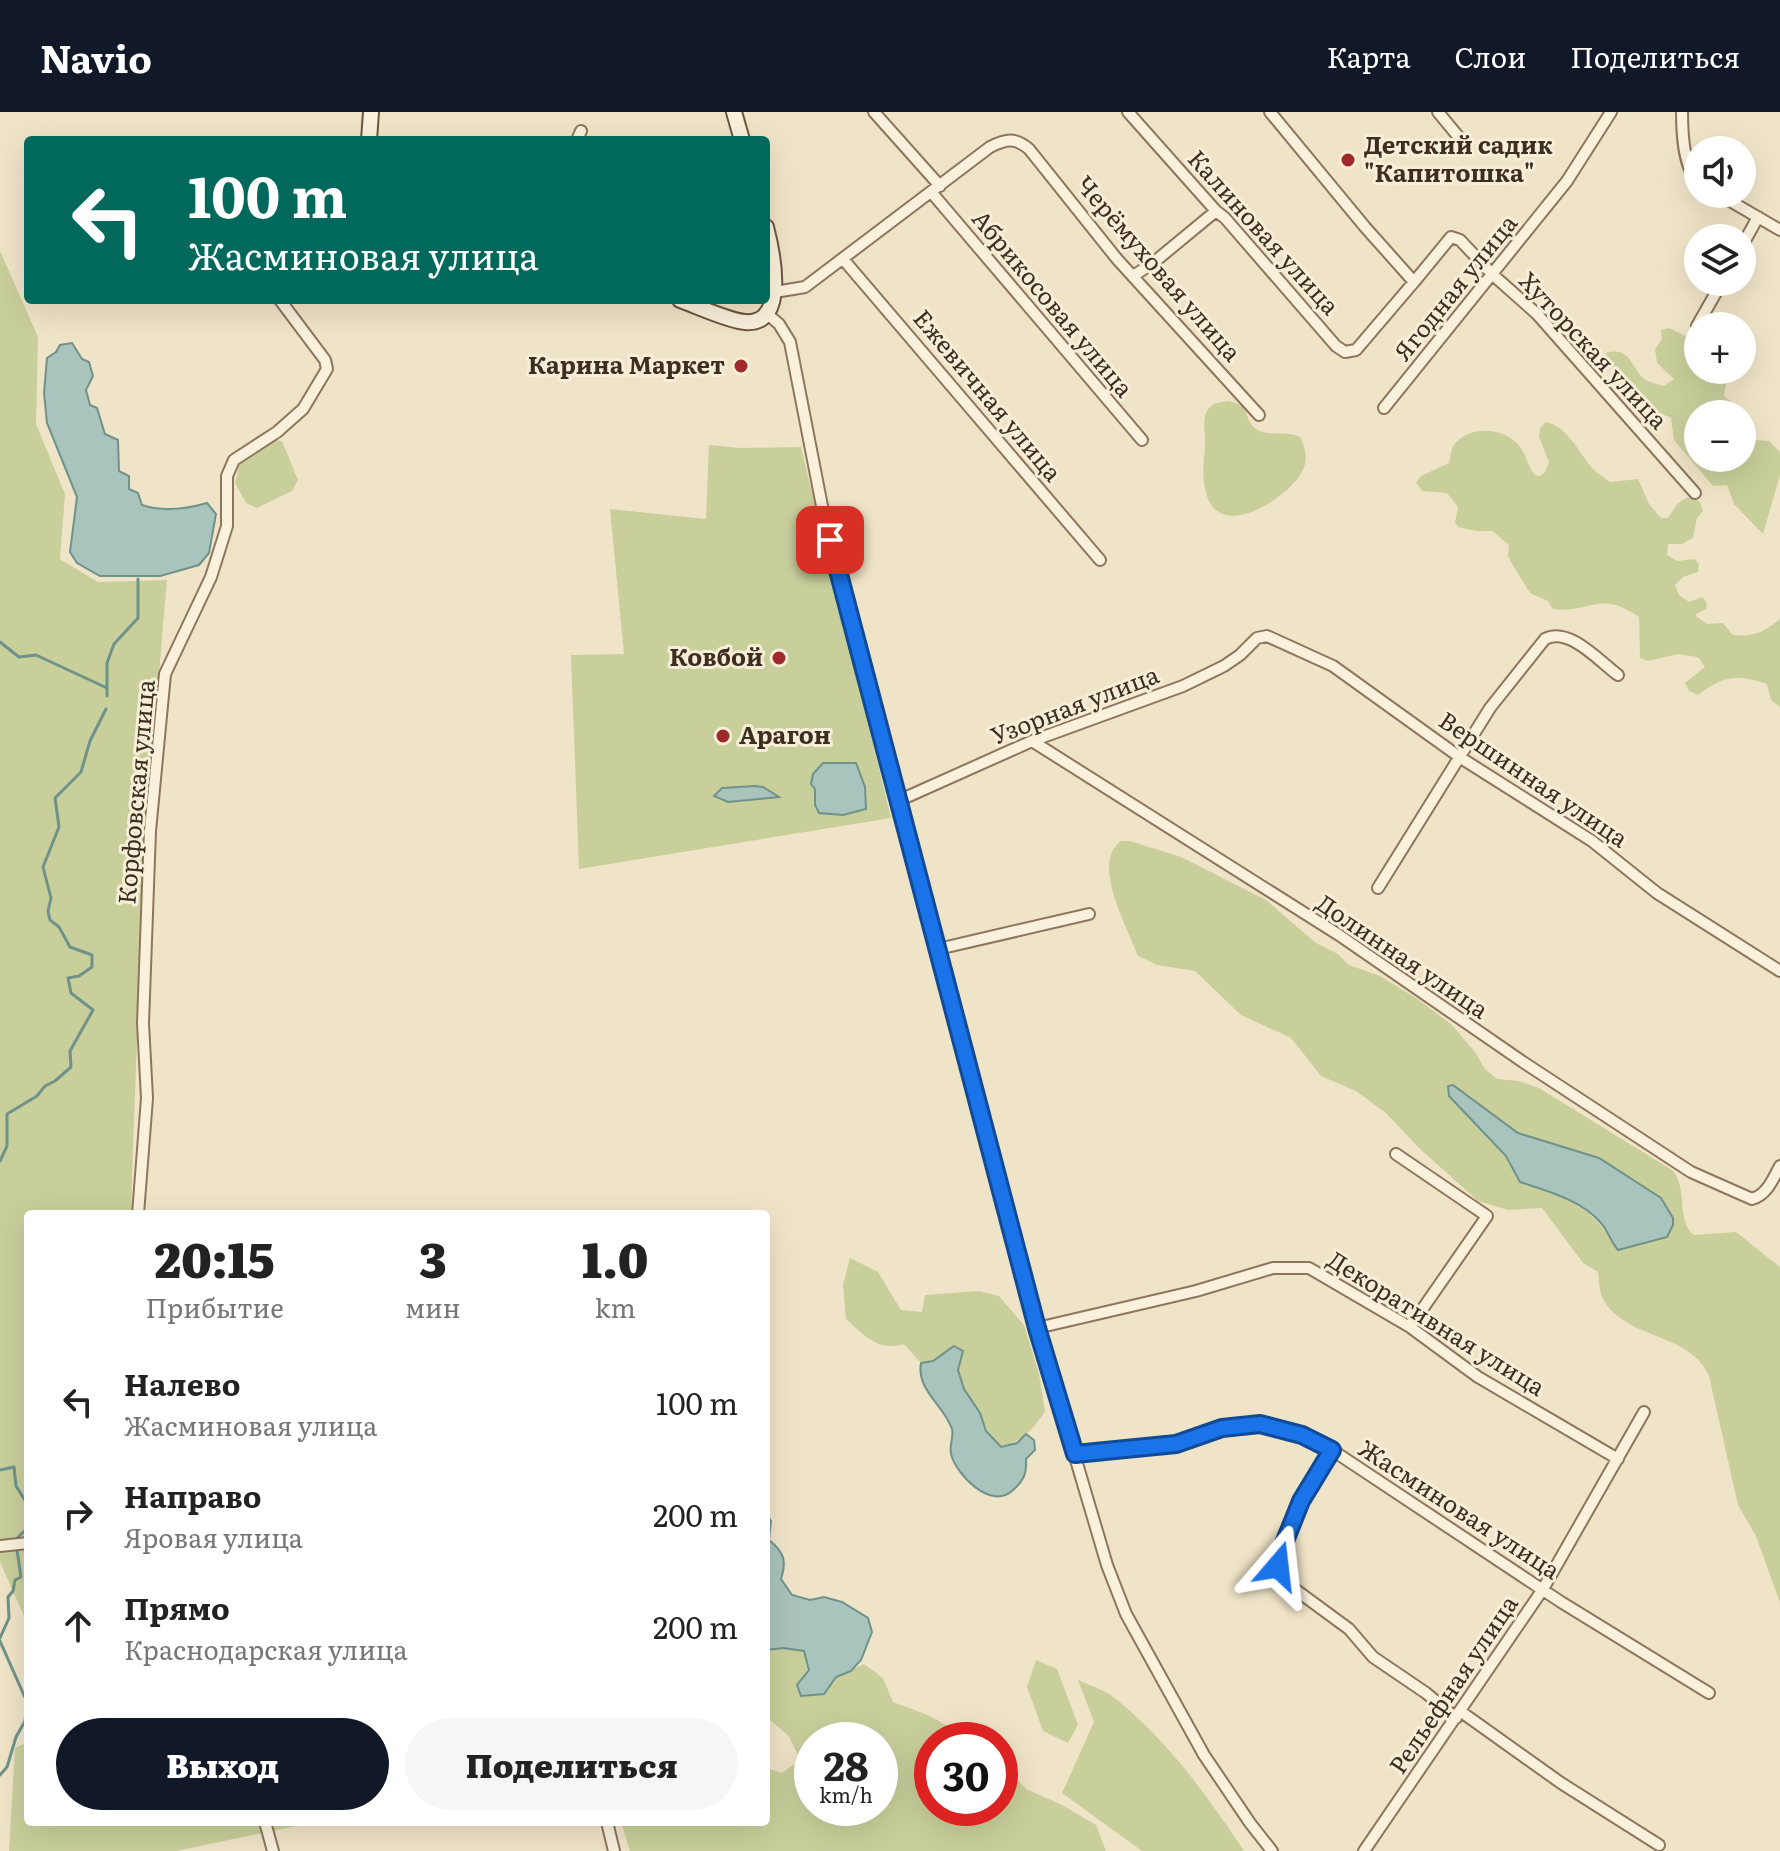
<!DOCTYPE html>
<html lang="ru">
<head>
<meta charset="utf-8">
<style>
	:root { --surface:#fff; --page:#f6f6f6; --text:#222; --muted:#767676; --accent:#111827 }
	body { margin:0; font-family:Literata,serif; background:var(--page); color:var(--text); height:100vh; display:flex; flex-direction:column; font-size:30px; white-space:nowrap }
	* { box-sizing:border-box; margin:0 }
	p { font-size:26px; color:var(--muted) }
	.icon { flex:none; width:44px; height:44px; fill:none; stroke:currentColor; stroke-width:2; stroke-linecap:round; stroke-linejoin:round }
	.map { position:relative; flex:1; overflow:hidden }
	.sheet { position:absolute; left:24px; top:1098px; width:746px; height:616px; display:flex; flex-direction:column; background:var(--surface); border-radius:8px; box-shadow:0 8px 32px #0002 }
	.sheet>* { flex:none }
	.top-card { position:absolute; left:24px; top:24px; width:746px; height:168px; border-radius:8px; box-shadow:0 8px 32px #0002; background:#00695c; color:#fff; overflow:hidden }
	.fabs { position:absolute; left:1684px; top:24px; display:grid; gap:16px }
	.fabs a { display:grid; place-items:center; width:72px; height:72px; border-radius:50%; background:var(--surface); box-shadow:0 8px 32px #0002; font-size:40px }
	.speed { position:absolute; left:794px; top:1610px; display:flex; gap:16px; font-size:40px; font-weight:700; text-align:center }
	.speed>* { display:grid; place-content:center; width:104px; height:104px; border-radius:50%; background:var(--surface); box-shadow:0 8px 32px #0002; line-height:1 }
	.speed small { font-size:20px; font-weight:400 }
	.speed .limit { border:12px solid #d22; background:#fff; color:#111 }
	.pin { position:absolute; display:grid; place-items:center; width:68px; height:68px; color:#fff; margin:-34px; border-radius:16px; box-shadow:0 4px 12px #0006 }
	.me { position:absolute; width:88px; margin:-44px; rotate:17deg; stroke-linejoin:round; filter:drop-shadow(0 0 6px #0008) }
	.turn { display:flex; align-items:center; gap:28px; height:168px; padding:0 32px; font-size:36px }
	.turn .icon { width:104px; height:104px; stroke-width:2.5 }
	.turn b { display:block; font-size:56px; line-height:68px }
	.eta { display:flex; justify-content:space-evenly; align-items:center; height:136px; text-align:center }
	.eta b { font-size:48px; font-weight:800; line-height:56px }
	.button { display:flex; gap:16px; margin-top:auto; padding:16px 32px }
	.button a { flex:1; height:92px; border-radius:48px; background:var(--accent); color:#fff; font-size:32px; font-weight:800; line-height:92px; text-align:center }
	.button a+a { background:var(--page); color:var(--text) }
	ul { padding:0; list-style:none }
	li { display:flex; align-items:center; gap:24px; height:112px; padding:0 32px }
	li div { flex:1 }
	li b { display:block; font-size:30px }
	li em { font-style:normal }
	header { display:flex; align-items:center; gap:48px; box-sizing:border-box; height:112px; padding:0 40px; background:var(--accent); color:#fff }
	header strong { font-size:38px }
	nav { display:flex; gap:44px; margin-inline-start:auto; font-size:28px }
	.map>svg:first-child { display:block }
	.green { fill:#c9cf9b; fill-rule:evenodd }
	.water { fill:#a9c4bc; stroke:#6f938a; stroke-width:2 }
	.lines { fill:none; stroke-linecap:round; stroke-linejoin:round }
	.stream { stroke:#6f938a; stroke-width:3 }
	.street-casing { stroke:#8d765c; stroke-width:14 }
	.secondary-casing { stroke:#6f573f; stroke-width:18 }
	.street { stroke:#faf1dc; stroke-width:10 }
	.secondary { stroke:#faf1dc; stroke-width:14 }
	.route-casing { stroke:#114b97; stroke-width:20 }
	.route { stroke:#1a73e8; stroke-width:14 }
	.poi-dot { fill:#9e2a2b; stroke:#f7eed8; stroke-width:3 }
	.labels { text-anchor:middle; stroke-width:6; stroke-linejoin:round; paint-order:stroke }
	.poi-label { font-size:24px; font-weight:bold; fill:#3d2e20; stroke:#f7eed8; text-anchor:start }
	.street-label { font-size:24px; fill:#3d2e20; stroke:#f7eed8 }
</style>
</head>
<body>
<header>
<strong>Navio</strong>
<nav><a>Карта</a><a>Слои</a><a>Поделиться</a></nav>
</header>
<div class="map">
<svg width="1780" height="1739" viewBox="0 0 1780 1739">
	<rect width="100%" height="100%" fill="#f0e4c8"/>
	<path class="green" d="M 0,139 L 38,225 L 36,312 L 65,382 L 60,447 L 98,470 L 167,468 C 148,679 137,891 131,1102 L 28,1102 L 28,1513 L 0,1450 Z
		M 1669,216 L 1698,230 L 1698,258 L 1711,258 L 1726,271 L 1724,284 C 1742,297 1753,306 1755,328 L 1769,329 L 1780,340 L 1780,363 L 1763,422 L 1734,392 L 1727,373 L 1713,374 L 1674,328 L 1671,306 L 1655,299 L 1619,275 C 1616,262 1608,253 1606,241 C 1632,233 1632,260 1646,268 C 1651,271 1659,272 1664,274 L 1674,267 L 1657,251 L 1655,237 L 1662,227 L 1661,218 ZM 1742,302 L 1742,346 L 1698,346 L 1698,302 Z
		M 1230,289 L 1243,294 C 1247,300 1247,306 1251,312 C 1262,328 1286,317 1300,325 C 1310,345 1307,358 1291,374 C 1269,396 1214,427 1205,376 C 1202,362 1204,347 1205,333 C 1206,322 1201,307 1208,297 C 1214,290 1221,290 1230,289 Z
		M 1546,310 C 1569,315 1579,342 1594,358 C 1598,362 1605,366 1610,370 L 1638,367 L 1649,392 L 1661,406 L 1668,406 C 1674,396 1680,385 1693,385 L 1700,390 L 1703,399 L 1697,406 L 1693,426 L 1682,432 L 1668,432 L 1667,443 L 1677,449 L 1695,447 L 1699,452 L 1698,460 L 1683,465 L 1675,473 L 1679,483 L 1689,490 L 1702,485 L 1707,491 L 1706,497 L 1696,502 L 1696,504 L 1707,512 L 1723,511 L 1733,523 C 1754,525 1764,520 1780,507 L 1780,595 L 1771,588 L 1767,572 C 1737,562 1723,564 1698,583 L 1689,579 L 1685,571 L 1705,555 L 1698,545 L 1678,542 L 1648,549 L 1640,546 L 1639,505 C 1600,477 1590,502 1553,497 L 1548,489 L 1530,481 L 1512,452 L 1508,444 L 1509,433 L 1492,419 L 1476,419 L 1458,415 L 1455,410 L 1458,395 L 1447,381 L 1422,379 L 1416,371 L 1421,364 L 1449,351 C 1450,346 1451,338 1454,333 C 1469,312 1507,315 1521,336 C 1527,345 1528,355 1535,363 L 1540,364 L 1545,360 L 1549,350 L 1539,325 L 1540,316 Z
		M 275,328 L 282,329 L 298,368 L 292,379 L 257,396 L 246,391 L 235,371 L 240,351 Z
		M 709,333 L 741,336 L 801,335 L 891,706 L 579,757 L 571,543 L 624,542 L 610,397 L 706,407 Z
		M 1121,729 L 1130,729 L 1181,745 L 1266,788 L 1316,831 L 1338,842 L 1349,853 L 1380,864 L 1416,886 L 1451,912 L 1475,940 L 1485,957 L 1497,967 L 1519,969 L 1539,976 L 1672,1058 C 1689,1076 1675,1108 1694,1123 L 1736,1120 L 1780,1155 L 1780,1491 L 1756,1424 L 1738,1393 L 1709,1264 C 1691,1220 1623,1228 1602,1185 C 1599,1177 1599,1168 1598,1160 L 1583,1151 L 1542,1096 L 1508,1098 L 1478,1089 L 1419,1036 L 1386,1001 L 1356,979 L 1321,964 L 1291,926 L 1241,903 L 1195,859 L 1157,853 L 1138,844 C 1128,816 1090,751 1121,729 ZM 1453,973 L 1518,1021 L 1551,1032 L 1627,1138 L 1614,1133 C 1589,1089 1561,1085 1517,1067 C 1510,1040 1467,997 1448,974 Z
		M 850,1146 L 878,1160 L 901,1198 L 922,1200 L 925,1183 L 979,1179 L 999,1184 L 1024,1213 L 1039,1262 L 1045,1299 C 1034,1317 1022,1329 1001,1335 L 986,1319 L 980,1301 L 964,1278 L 958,1258 L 948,1241 L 933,1249 L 921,1251 L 904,1232 C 878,1240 864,1223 846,1207 L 843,1173 Z
		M 766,1536 L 768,1538 L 783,1536 L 804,1539 L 809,1559 L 824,1582 L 836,1565 L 864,1552 L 883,1566 L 893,1590 L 928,1603 L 970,1627 L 932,1628 L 932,1696 L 1000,1696 L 1000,1656 L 1007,1656 L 1026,1677 L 1062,1693 L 1096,1713 L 1106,1739 L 630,1739 L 621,1710 L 766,1710 L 766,1656 L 782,1661 L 800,1648 L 789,1624 L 766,1605 ZM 812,1628 L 880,1628 L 880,1696 L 812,1696 Z
		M 1036,1548 L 1057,1557 L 1078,1613 L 1068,1631 L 1043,1619 L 1027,1575 Z
		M 1078,1568 C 1089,1573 1102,1577 1112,1584 C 1166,1626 1207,1683 1244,1739 L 1142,1739 L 1062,1681 L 1094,1610 Z
		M 28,1630 L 28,1710 L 315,1710 L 176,1739 L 9,1739 L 15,1636 Z"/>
	<path class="water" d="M 72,231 L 82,247 L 89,250 L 93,264 L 86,278 L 90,293 L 97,296 L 105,322 L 118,328 L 119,359 L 129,364 L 129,377 L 138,381 L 142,393 C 162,400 186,397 207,391 L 216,402 L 209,441 L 199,453 L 160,464 L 100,464 L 77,451 L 70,440 L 77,385 L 47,311 L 44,281 L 47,246 L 56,240 L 60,233 Z
		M 823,651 L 856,651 L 865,675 L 866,697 L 843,703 L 819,701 L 815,693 L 815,677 L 811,672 L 813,662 Z
		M 755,674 L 763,675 L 779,685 L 728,690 L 714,684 L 722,676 Z
		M 1453,973 L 1518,1021 L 1599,1046 L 1661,1086 L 1673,1106 L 1673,1113 L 1667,1125 L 1618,1138 C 1611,1130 1608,1119 1601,1111 C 1582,1088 1547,1079 1520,1070 L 1506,1044 L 1449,984 L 1448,974 Z
		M 954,1234 L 963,1239 L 958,1258 L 964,1277 L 980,1301 L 986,1319 L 1001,1335 L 1017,1331 L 1026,1322 L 1034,1328 L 1035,1338 L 1026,1347 C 1027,1362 1023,1370 1012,1379 C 990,1398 956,1362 951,1342 C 949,1334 954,1325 952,1317 C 944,1293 916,1278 921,1251 L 933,1249 Z
		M 766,1401 L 771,1409 L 769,1428 C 784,1440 787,1449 781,1467 L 792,1483 L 810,1488 L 824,1485 L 842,1490 L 868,1506 L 872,1520 L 861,1548 L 851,1559 L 836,1565 L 824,1582 L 801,1584 L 797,1573 L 809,1558 L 804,1539 L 783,1536 L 767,1538 L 766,1536 Z"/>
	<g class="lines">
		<path class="stream" d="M 0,530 L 19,545 L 36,543 L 107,576
			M 107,584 L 107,551 L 114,532 L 138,506 L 138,467
			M 0,1049 L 7,1034 L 7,1002 L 37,984 L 45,974 L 55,969 L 71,955 L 70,939 L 93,898 L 71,881 L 68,866 L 79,864 L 92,855 L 92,843 L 70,835 L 59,815 L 50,808 L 48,799 L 51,786 L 43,755 L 59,715 L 55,686 L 81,660 L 90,629 L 106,597
			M 0,1358 L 14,1355 L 16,1374 L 28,1393
			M 16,1427 L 28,1416
			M 0,1526 L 9,1506 L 8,1485 L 13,1479 L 15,1468 L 21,1465 L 17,1438
			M 0,1529 L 27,1590 L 25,1609 L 16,1625 L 7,1655 L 0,1663"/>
		<defs>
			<path id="street" d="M 874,0 L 940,74
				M 1128,0 L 1216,99 L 1225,106 L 1336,234 L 1345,240 L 1356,238 L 1414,170
				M 1270,0 L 1365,115 L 1414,170 L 1451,125 L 1460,128 L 1492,162 L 1537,202 L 1695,381
				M 1438,0 L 1462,29
				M 1682,0 C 1682,20 1683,55 1698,70
				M 577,28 L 581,19
				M 932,81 L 1142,328
				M 1718,82 L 1780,118
				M 1742,134 L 1758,105
				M 843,147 L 1100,448
				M 1133,164 L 1153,151 L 1216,99
				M 775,180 L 805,175 L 990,35 C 1006,27 1015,25 1029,37 L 1117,147 L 1259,303
				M 765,200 L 779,212 L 790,230 L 823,399 L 857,540 L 905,707 L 1037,1216 L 1107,1453 L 1126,1502 L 1204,1643 L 1250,1711 L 1272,1739
				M 1697,214 L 1722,170
				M 1384,296 L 1567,69 L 1611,0
				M 1032,629 L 1339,823 L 1523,950 L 1691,1060 L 1752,1087 C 1767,1083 1773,1067 1780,1054
				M 900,688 L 1032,629 L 1183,574 L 1224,554 L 1240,543 L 1257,526 L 1267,524 L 1333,554 L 1461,646 L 1592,729 L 1657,781 L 1780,859
				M 1378,776 L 1490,596 L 1545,527 C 1569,514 1600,550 1618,563
				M 938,837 L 1089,802
				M 1396,1042 L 1487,1104 L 1410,1215
				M 138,1102 L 147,986 L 143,911 L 150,719 L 165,562 L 211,465 L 227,414 L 227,364 L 234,348 L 277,320 L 303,297 L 327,257 L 325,248 L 280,188
				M 1037,1216 L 1196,1179 L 1273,1156 L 1309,1156 L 1410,1215 L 1478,1265 L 1618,1347
				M 1332,1338 C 1312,1372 1272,1426 1281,1467 L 1349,1517 L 1373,1545 L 1426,1581 L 1456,1606
				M 1075,1342 L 1176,1332 L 1222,1316 L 1260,1312 L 1302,1323 L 1332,1338 L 1561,1490 L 1709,1581
				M 0,1434 L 28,1431
				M 1460,1599 L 1561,1671 L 1659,1733
				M 265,1710 L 273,1739
				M 607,1710 L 614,1739
				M 1364,1739 L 1543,1477 L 1644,1300"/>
			<path id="secondary" d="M 734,0 L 742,28
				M 369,28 L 371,0
				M 680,188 C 697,194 729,209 745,210 C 789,214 772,138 766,115"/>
		</defs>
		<use href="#street" class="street-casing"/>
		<use href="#secondary" class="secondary-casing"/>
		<use href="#street" class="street"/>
		<use href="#secondary" class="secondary"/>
	</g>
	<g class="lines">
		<defs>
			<path id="route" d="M 830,428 L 1037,1216 L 1075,1342 L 1176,1332 L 1222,1316 L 1260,1312 L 1302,1323 L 1332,1338 L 1301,1389 L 1279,1444 L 1278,1454"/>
		</defs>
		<use href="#route" class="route-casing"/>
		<use href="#route" class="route"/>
	</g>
	<g class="poi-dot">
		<circle cx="1348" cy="48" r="8"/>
		<circle cx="741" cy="254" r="8"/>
		<circle cx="779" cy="546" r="8"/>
		<circle cx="723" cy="624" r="8"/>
	</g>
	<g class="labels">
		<g class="poi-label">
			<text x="1364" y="42">Детский садик<tspan x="1364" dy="28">"Капитошка"</tspan></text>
			<text x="725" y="262" text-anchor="end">Карина Маркет</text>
			<text x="763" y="554" text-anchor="end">Ковбой</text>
			<text x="739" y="632">Арагон</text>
		</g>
		<g class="street-label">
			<text transform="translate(1263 121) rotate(48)" y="8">Калиновая улица</text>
			<text transform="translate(1158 157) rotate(49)" y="8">Черёмуховая улица</text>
			<text transform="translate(1456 176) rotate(-51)" y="8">Ягодная улица</text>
			<text transform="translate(1052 192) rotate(50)" y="8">Абрикосовая улица</text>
			<text transform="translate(1593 239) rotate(47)" y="8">Хуторская улица</text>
			<text transform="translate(987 284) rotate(50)" y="8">Ежевичная улица</text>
			<text transform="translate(1075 594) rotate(-21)" y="8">Узорная улица</text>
			<text transform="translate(1533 668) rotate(34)" y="8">Вершинная улица</text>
			<text transform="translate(137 680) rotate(-85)" y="8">Корфовская улица</text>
			<text transform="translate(1402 845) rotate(34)" y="8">Долинная улица</text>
			<text transform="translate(1436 1212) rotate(32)" y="8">Декоративная улица</text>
			<text transform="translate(1459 1398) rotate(33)" y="8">Жасминовая улица</text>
			<text transform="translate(1454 1573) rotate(-56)" y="8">Рельефная улица</text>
		</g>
	</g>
</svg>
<div class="fabs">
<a><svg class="icon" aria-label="sound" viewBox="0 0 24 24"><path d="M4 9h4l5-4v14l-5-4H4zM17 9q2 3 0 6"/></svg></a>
<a><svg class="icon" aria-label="layers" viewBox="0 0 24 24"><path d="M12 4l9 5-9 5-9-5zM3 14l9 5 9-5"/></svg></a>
<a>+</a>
<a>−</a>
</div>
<div class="speed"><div>28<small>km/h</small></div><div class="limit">30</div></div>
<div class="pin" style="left:830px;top:428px;background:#d93025"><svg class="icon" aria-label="arrive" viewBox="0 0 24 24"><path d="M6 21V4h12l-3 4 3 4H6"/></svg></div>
<svg class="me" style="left:1278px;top:1454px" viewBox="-20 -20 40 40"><path d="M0-17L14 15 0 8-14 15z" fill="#1a73e8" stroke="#fff" stroke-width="4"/></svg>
<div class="top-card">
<div class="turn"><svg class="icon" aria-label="left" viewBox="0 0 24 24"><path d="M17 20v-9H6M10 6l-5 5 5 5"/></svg><div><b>100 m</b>Жасминовая улица</div></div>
</div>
<section class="sheet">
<div class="eta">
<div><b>20:15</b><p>Прибытие</p></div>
<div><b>3</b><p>мин</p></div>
<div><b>1.0</b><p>km</p></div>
</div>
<ul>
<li><svg class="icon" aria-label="left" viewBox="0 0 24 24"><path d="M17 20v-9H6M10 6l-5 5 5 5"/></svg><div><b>Налево</b><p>Жасминовая улица</p></div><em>100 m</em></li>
<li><svg class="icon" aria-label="right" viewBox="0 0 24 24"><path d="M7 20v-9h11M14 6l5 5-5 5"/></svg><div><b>Направо</b><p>Яровая улица</p></div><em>200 m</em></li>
<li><svg class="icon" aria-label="ahead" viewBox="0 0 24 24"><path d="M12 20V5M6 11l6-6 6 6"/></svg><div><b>Прямо</b><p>Краснодарская улица</p></div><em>200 m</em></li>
</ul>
<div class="button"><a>Выход</a><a>Поделиться</a></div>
</section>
</div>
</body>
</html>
